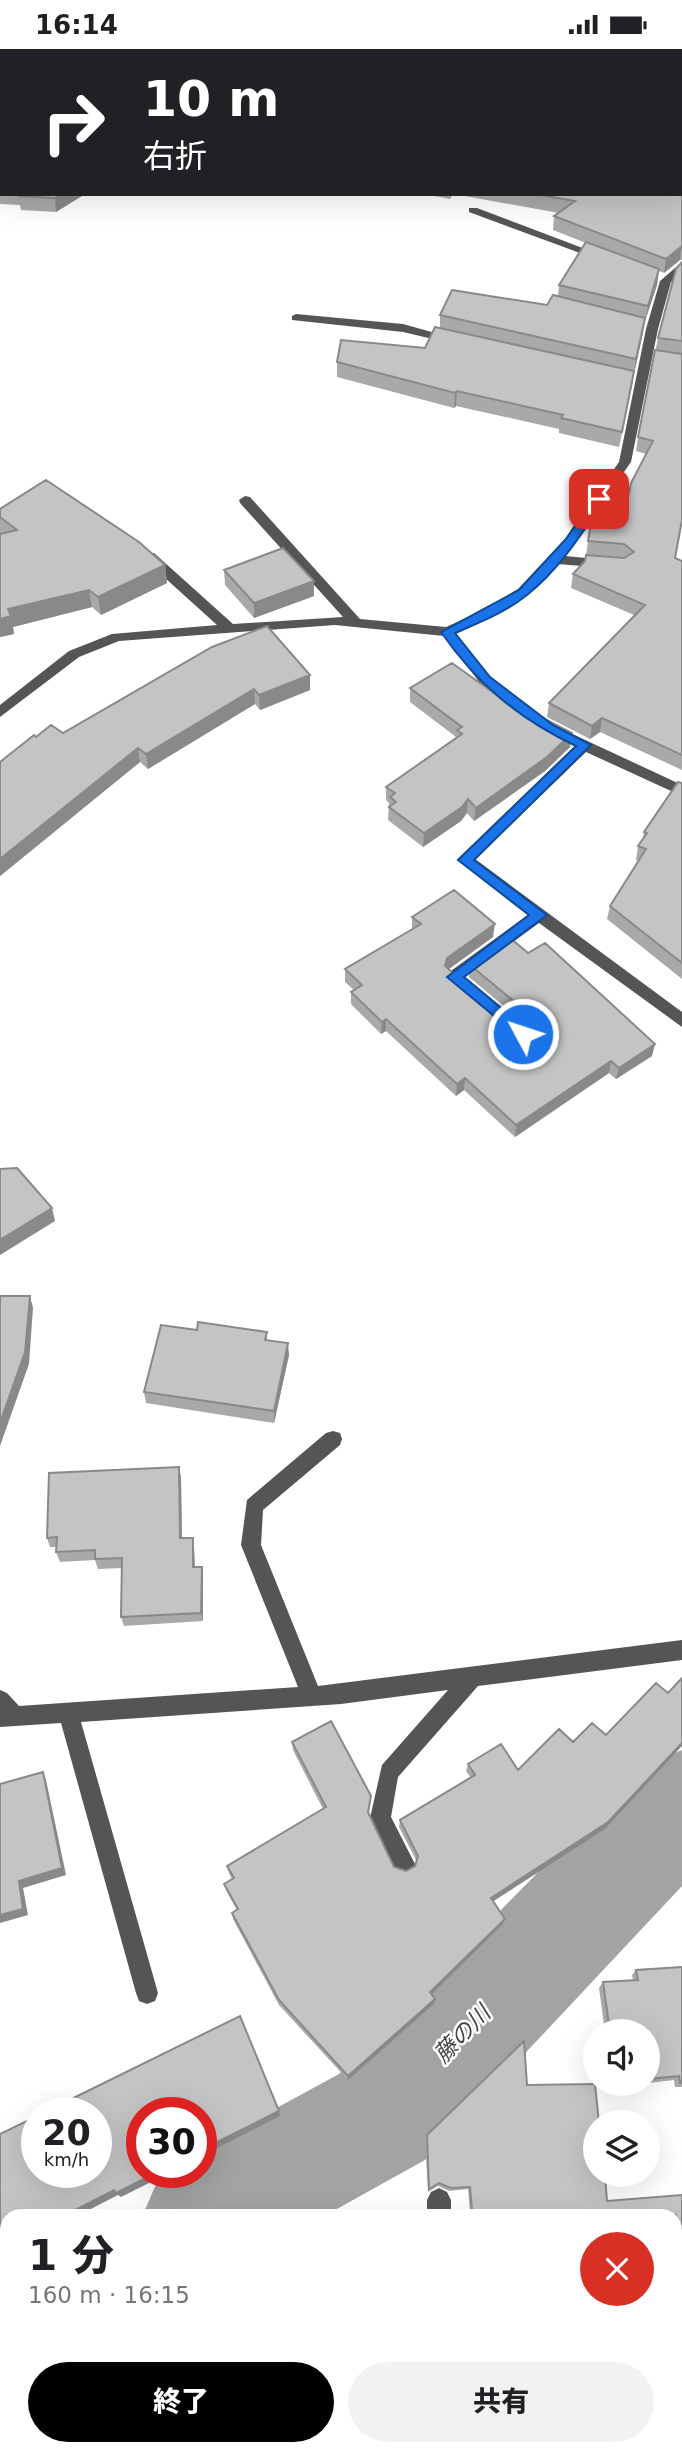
<!DOCTYPE html>
<html lang="ja">
<head>
<meta charset="utf-8">
<style>
	:root { --surface:#fff; --page:#f2f2f2; --text:#202124; --muted:#757577; --accent:#000 }
	body { margin:0; font-family:"DejaVu Sans","Noto Sans JP",sans-serif; background:var(--page); color:var(--text); height:100vh; display:flex; flex-direction:column; font-size:26px; white-space:nowrap }
	* { box-sizing:border-box; margin:0 }
	p { font-size:23px; color:var(--muted) }
	.icon { flex:none; width:38px; height:38px; fill:none; stroke:currentColor; stroke-width:2; stroke-linecap:round; stroke-linejoin:round }
	.map { position:relative; flex:1; overflow:hidden }
	.side { position:absolute; left:0px; top:2160px; width:682px; height:247px; display:flex; flex-direction:column; background:var(--surface); border-radius:21px 21px 0 0; box-shadow:0 7px 28px #0002 }
	.side>* { flex:none }
	.banner { position:absolute; left:0px; top:0px; width:682px; height:147px; box-shadow:0 7px 28px #0002; background:#202124; color:#fff; overflow:hidden }
	.fabs { position:absolute; left:583px; top:1970px; display:grid; gap:14px }
	.fabs a { display:grid; place-items:center; width:77px; height:77px; border-radius:50%; background:var(--surface); box-shadow:0 7px 28px #0002; font-size:35px }
	.speed { position:absolute; left:21px; top:2048px; display:flex; gap:14px; font-size:35px; font-weight:700; text-align:center }
	.speed>* { display:grid; place-content:center; width:91px; height:91px; border-radius:50%; background:var(--surface); box-shadow:0 7px 28px #0002; line-height:1 }
	.speed small { font-size:18px; font-weight:400 }
	.speed .limit { border:10px solid #d22; background:#fff; color:#111 }
	.pin { position:absolute; display:grid; place-items:center; width:60px; height:60px; color:#fff; margin:-30px; border-radius:14px; box-shadow:0 4px 10px #0006 }
	.me { position:absolute; width:77px; margin:-38px; rotate:310deg; stroke-linejoin:round; filter:drop-shadow(0 0 5px #0008) }
	.turn { display:flex; align-items:center; gap:24px; height:147px; padding:0 28px; font-size:32px }
	.turn .icon { width:91px; height:91px; stroke-width:2.5 }
	.turn b { display:block; font-size:49px; line-height:60px }
	.round { display:grid; place-items:center; flex:none; width:74px; height:74px; border-radius:37px; background:var(--page) }
	.head { display:flex; align-items:center; justify-content:space-between; height:119px; padding:0 28px }
	h1 { font-size:42px; font-weight:800; line-height:52px }
	.action { display:flex; gap:14px; margin-top:auto; padding:14px 28px }
	.action a { flex:1; height:80px; border-radius:42px; background:var(--accent); color:#fff; font-size:28px; font-weight:800; line-height:80px; text-align:center }
	.action a+a { background:var(--page); color:var(--text) }
	.status { display:flex; justify-content:space-between; align-items:center; height:49px; padding:0 35px; background:var(--surface); direction:ltr }
	.status svg { height:19px; fill:currentColor }
	.map>svg:first-child { display:block }
	.lines { fill:none; stroke-linecap:round; stroke-linejoin:round }
	.river { fill:#a3a3a3; fill-rule:evenodd }
	.minor { fill:#555; fill-rule:evenodd }
	.wall { fill:#a9a9a9 }
	.shaded-wall { fill:#898989 }
	.building { fill:#c4c4c4; stroke:#898989; stroke-width:2 }
	.route { fill:#1a73e8; stroke:#114b97; stroke-width:2 }
	.labels { text-anchor:middle; stroke-width:5; stroke-linejoin:round; paint-order:stroke }
	.near-water-label { font-size:23px; font-style:italic; fill:#444; stroke:#fff }
</style>
</head>
<body>
<div class="status"><b>16:14</b><svg viewBox="0 0 49 12"><path d="M0 12V9h3v3zM5 12V6h3v6zM10 12V3h3v9zM15 12V0h3v12zM26 1h20v11H26zM47 4h2v5h-2z"/></svg></div>
<div class="map">
<svg width="682" height="2405" viewBox="0 0 682 2405">
	<rect width="100%" height="100%" fill="#fff"/>
	<g class="lines">
		<path class="river" d="M 682,1701 L 682,1837 L 425,2111 L 326,2166 L 143,2166 L 161,2123 L 201,2123 L 201,2100 L 339,2025 L 643,1717 Z
			M 7,2213 L 7,2342 L 0,2345 L 0,2216 Z"/>
		<path class="minor" d="M 469,159 L 477,159 L 609,209 L 599,211 L 469,163 Z
			M 682,213 L 682,222 L 671,233 L 658,280 L 631,413 L 565,507 L 608,511 L 615,515 L 608,519 L 557,515 L 528,546 L 492,568 L 456,585 L 490,628 L 553,676 L 682,736 L 682,747 L 586,703 L 475,810 L 682,963 L 682,978 L 539,874 L 465,928 L 477,941 L 475,945 L 463,945 L 446,928 L 448,924 L 528,866 L 457,811 L 575,697 L 543,682 L 480,634 L 444,587 L 335,576 L 119,592 L 79,608 L 0,668 L 0,656 L 69,602 L 112,585 L 217,576 L 144,510 L 144,504 L 154,504 L 233,575 L 343,568 L 240,454 L 239,451 L 245,447 L 250,448 L 360,570 L 446,578 L 482,562 L 518,540 L 565,490 L 619,413 L 646,280 L 660,232 Z
			M 296,265 L 403,275 L 460,291 L 454,295 L 403,283 L 292,271 L 292,267 Z
			M 333,1382 L 340,1384 L 342,1390 L 340,1396 L 263,1461 L 261,1496 L 318,1637 L 682,1591 L 682,1611 L 478,1637 L 398,1728 L 391,1768 L 415,1815 L 412,1823 L 404,1826 L 396,1823 L 370,1769 L 382,1716 L 448,1641 L 341,1655 L 81,1673 L 158,1944 L 155,1952 L 147,1955 L 139,1952 L 136,1944 L 61,1674 L 0,1678 L 0,1641 L 7,1644 L 19,1657 L 298,1638 L 241,1496 L 247,1451 L 326,1384 Z
			M 439,2139 L 447,2143 L 451,2151 L 451,2166 L 427,2166 L 427,2151 L 431,2143 Z
			M 419,2399 L 443,2399 L 443,2405 L 419,2405 Z"/>
	</g>
	<path class="wall" d="M 0,0 L 682,0 L 682,211 L 680,211 L 664,224 L 659,222 L 657,236 L 645,272 L 619,398 L 559,384 L 559,380 L 456,357 L 454,359 L 337,328 L 337,313 L 425,299 L 440,279 L 440,266 L 547,256 L 558,247 L 559,236 L 586,194 L 553,181 L 554,167 L 559,164 L 454,145 L 681,145 L 681,2 L 2,2 L 2,145 L 85,145 L 56,163 L 21,161 L 20,156 L 0,155 Z
		M 424,145 L 453,145 L 450,150 Z
		M 682,213 L 682,471 L 675,509 L 682,512 L 682,721 L 600,683 L 590,690 L 547,668 L 549,654 L 634,566 L 571,539 L 573,525 L 585,512 L 591,474 L 622,477 L 646,405 L 636,402 L 638,388 L 658,289 Z
		M 0,460 L 165,516 L 167,534 L 101,566 L 92,558 L 13,578 L 14,585 L 0,588 L 1,485 L 0,484 Z
		M 224,521 L 314,532 L 314,547 L 254,569 L 225,536 Z
		M 310,626 L 310,641 L 260,661 L 255,655 L 148,720 L 140,713 L 0,827 L 0,713 L 36,688 L 63,684 Z
		M 410,639 L 513,658 L 570,698 L 545,722 L 474,772 L 467,764 L 461,772 L 423,798 L 388,771 L 389,754 L 386,751 L 386,738 L 456,688 L 410,653 Z
		M 682,734 L 682,930 L 607,870 L 610,857 L 639,812 L 636,811 L 638,797 L 643,790 L 644,783 Z
		M 412,868 L 493,888 L 449,920 L 517,979 L 529,978 L 469,928 L 470,916 L 652,1007 L 616,1030 L 609,1024 L 515,1088 L 464,1041 L 456,1047 L 386,982 L 381,985 L 351,955 L 351,943 L 354,941 L 345,933 L 345,920 L 412,881 Z
		M 197,1281 L 267,1283 L 267,1291 L 289,1306 L 274,1374 L 146,1354 L 144,1343 Z
		M 179,1418 L 181,1429 L 182,1489 L 194,1498 L 195,1518 L 203,1527 L 203,1572 L 124,1577 L 121,1568 L 122,1519 L 98,1520 L 95,1511 L 60,1513 L 56,1503 L 57,1498 L 50,1498 L 47,1489 Z
		M 292,1693 L 371,1747 L 369,1764 L 394,1818 L 406,1822 L 415,1817 L 417,1813 L 399,1778 L 400,1771 L 470,1728 L 466,1722 L 468,1715 L 518,1721 L 605,1780 L 493,1852 L 502,1876 L 432,1945 L 434,1955 L 348,2031 L 279,1956 L 233,1870 L 232,1864 L 237,1861 L 226,1841 L 224,1835 L 232,1830 L 229,1824 L 227,1817 L 323,1760 L 293,1701 Z
		M 682,1918 L 682,2038 L 675,2038 L 674,2031 L 648,2034 L 648,1983 L 605,1983 L 599,1939 L 603,1933 L 633,1931 L 632,1926 L 636,1921 Z
		M 527,2036 L 607,2152 L 682,2146 L 682,2238 L 676,2239 L 676,2166 L 479,2166 L 478,2163 L 470,2164 L 468,2140 L 449,2142 L 438,2137 L 428,2143 L 425,2090 L 427,2086 Z
		M 570,2399 L 676,2399 L 682,2405 L 570,2405 Z"/>
	<path class="shaded-wall" d="M 61,145 L 85,145 L 56,163 L 55,149 Z
		M 682,197 L 680,211 L 664,224 L 666,210 Z
		M 659,220 L 657,236 L 645,272 L 648,257 Z
		M 645,269 L 643,284 L 634,325 L 636,310 Z
		M 634,322 L 632,337 L 619,398 L 622,383 Z
		M 457,342 L 456,357 L 454,359 L 455,344 Z
		M 165,516 L 167,534 L 101,566 L 98,548 Z
		M 314,532 L 314,547 L 254,569 L 254,554 Z
		M 89,541 L 92,558 L 13,578 L 14,585 L 0,588 L 0,570 L 8,560 Z
		M 310,626 L 310,641 L 260,661 L 259,646 Z
		M 254,640 L 255,655 L 148,720 L 146,705 Z
		M 602,669 L 600,683 L 590,690 L 592,677 Z
		M 572,684 L 570,698 L 545,722 L 474,772 L 476,759 Z
		M 138,699 L 140,713 L 0,827 L 0,810 Z
		M 468,750 L 467,764 L 461,772 L 423,798 L 424,784 Z
		M 495,875 L 493,888 L 446,922 L 445,917 L 447,909 Z
		M 386,970 L 386,982 L 381,985 L 382,973 Z
		M 655,995 L 652,1007 L 616,1030 L 619,1019 Z
		M 611,1012 L 609,1024 L 515,1088 L 516,1076 Z
		M 465,1029 L 464,1041 L 456,1047 L 457,1035 Z
		M 52,1159 L 55,1172 L 0,1206 L 0,1191 Z
		M 30,1247 L 33,1259 L 29,1315 L 0,1397 L 0,1374 Z
		M 288,1294 L 289,1306 L 274,1374 L 274,1362 Z
		M 179,1418 L 181,1429 L 182,1499 L 180,1489 Z
		M 193,1489 L 194,1498 L 195,1528 L 193,1518 Z
		M 202,1518 L 203,1527 L 203,1572 L 201,1564 Z
		M 682,1694 L 682,1697 L 605,1780 L 489,1855 L 491,1849 Z
		M 43,1723 L 46,1731 L 66,1826 L 23,1839 L 28,1866 L 0,1874 L 0,1866 L 19,1832 Z
		M 505,1870 L 502,1876 L 429,1948 L 430,1943 Z
		M 435,1950 L 434,1955 L 348,2031 L 348,2027 Z
		M 279,2062 L 280,2067 L 201,2107 L 201,2101 Z
		M 158,2123 L 171,2123 L 121,2148 L 118,2146 L 79,2166 L 66,2166 L 114,2141 Z
		M 7,2197 L 7,2204 L 0,2208 L 0,2201 Z"/>
	<path class="building" d="M 1,0 L 682,0 L 682,197 L 666,210 L 554,167 L 575,152 L 535,145 L 681,145 L 681,2 L 2,2 L 2,141 L 0,141 L 0,86 L 2,86 L 2,76 L 0,76 L 0,5 Z
		M 19,145 L 61,145 L 55,149 L 19,147 Z
		M 586,193 L 659,220 L 648,257 L 559,236 Z
		M 682,213 L 682,292 L 658,289 L 676,220 Z
		M 452,241 L 547,256 L 553,246 L 645,269 L 636,310 L 440,266 Z
		M 435,278 L 634,322 L 622,383 L 561,369 L 563,366 L 457,342 L 455,344 L 337,313 L 341,291 L 425,299 Z
		M 655,301 L 682,305 L 682,471 L 675,509 L 682,512 L 682,706 L 602,669 L 592,677 L 549,654 L 645,556 L 573,525 L 585,512 L 586,506 L 624,509 L 634,503 L 624,495 L 588,492 L 591,474 L 622,477 L 631,434 L 653,392 L 638,388 Z
		M 46,431 L 139,493 L 165,516 L 98,548 L 89,541 L 8,560 L 11,567 L 0,570 L 0,485 L 17,481 L 0,468 L 0,460 Z
		M 283,499 L 314,532 L 254,554 L 224,521 Z
		M 267,577 L 310,626 L 259,646 L 254,640 L 146,705 L 138,699 L 0,810 L 0,713 L 34,686 L 36,688 L 51,676 L 63,684 L 212,598 Z
		M 452,614 L 513,658 L 516,656 L 534,669 L 537,666 L 572,684 L 547,708 L 476,759 L 468,750 L 462,758 L 424,784 L 389,758 L 396,753 L 390,748 L 395,744 L 386,738 L 462,685 L 457,681 L 462,678 L 410,639 Z
		M 678,733 L 682,734 L 682,914 L 610,857 L 646,800 L 638,797 L 647,784 L 644,783 Z
		M 454,841 L 495,875 L 447,909 L 445,917 L 517,979 L 533,978 L 533,968 L 470,916 L 509,888 L 528,904 L 545,894 L 655,995 L 619,1019 L 611,1012 L 516,1076 L 465,1029 L 457,1035 L 386,970 L 382,973 L 351,943 L 362,936 L 345,920 L 421,875 L 412,868 Z
		M 17,1119 L 52,1159 L 0,1191 L 0,1120 Z
		M 0,1247 L 30,1247 L 25,1303 L 0,1374 Z
		M 198,1273 L 267,1283 L 265,1291 L 288,1294 L 274,1362 L 144,1343 L 161,1276 L 197,1281 Z
		M 179,1418 L 180,1489 L 193,1489 L 193,1518 L 202,1518 L 201,1564 L 121,1568 L 122,1509 L 95,1510 L 95,1501 L 56,1503 L 57,1488 L 47,1489 L 49,1424 Z
		M 682,1629 L 682,1694 L 608,1773 L 491,1849 L 505,1870 L 430,1943 L 435,1950 L 348,2027 L 279,1951 L 232,1864 L 238,1860 L 224,1835 L 234,1829 L 227,1817 L 326,1758 L 292,1693 L 331,1672 L 371,1747 L 368,1763 L 394,1818 L 406,1822 L 415,1817 L 418,1807 L 400,1771 L 475,1726 L 468,1715 L 501,1695 L 518,1721 L 559,1680 L 573,1693 L 592,1674 L 606,1686 L 656,1634 L 668,1644 Z
		M 43,1723 L 62,1819 L 19,1832 L 23,1860 L 0,1866 L 0,1735 Z
		M 682,1918 L 682,2034 L 680,2034 L 679,2027 L 648,2030 L 648,1983 L 610,1983 L 603,1933 L 638,1931 L 636,1921 Z
		M 240,1967 L 279,2062 L 201,2101 L 201,2063 L 142,2063 L 142,2123 L 158,2123 L 116,2144 L 114,2141 L 66,2166 L 7,2166 L 7,2197 L 0,2201 L 0,2085 L 37,2067 L 37,2123 L 96,2123 L 96,2063 L 45,2063 Z
		M 524,1992 L 527,2036 L 595,2035 L 599,2074 L 595,2074 L 595,2126 L 605,2126 L 607,2152 L 682,2146 L 682,2237 L 676,2238 L 676,2166 L 481,2166 L 481,2161 L 472,2161 L 470,2138 L 451,2139 L 439,2134 L 429,2140 L 427,2086 Z
		M 676,2341 L 682,2342 L 682,2405 L 574,2405 L 574,2399 L 676,2399 Z
		M 0,2385 L 7,2385 L 7,2399 L 226,2399 L 226,2405 L 0,2405 Z"/>
	<path class="route" d="M 599,446 L 605,450 C 583,483 559,521 527,546 C 506,563 480,573 455,584 L 490,628 L 553,676 L 591,696 L 474,811 L 547,866 L 464,928 L 528,981 L 530,985 L 523,991 L 447,928 L 529,866 L 458,811 L 576,697 C 519,670 477,635 441,583 L 519,541 L 566,490 L 595,447 Z"/>
	<g class="labels">
		<g class="near-water-label">
			<text transform="translate(462 1985) rotate(-46)" y="8">藤の川</text>
		</g>
	</g>
</svg>
<div class="fabs">
<a><svg class="icon" aria-label="sound" viewBox="0 0 24 24"><path d="M4 9h4l5-4v14l-5-4H4zM17 9q2 3 0 6"/></svg></a>
<a><svg class="icon" aria-label="layers" viewBox="0 0 24 24"><path d="M12 4l9 5-9 5-9-5zM3 14l9 5 9-5"/></svg></a>
</div>
<div class="speed"><div>20<small>km/h</small></div><div class="limit">30</div></div>
<div class="pin" style="left:599px;top:450px;background:#d93025"><svg class="icon" aria-label="arrive" viewBox="0 0 24 24"><path d="M6 21V4h12l-3 4 3 4H6"/></svg></div>
<svg class="me" style="left:523px;top:985px" viewBox="-20 -20 40 40"><circle r="17" fill="#1a73e8" stroke="#fff" stroke-width="3"/><path d="M0-11L8 9 0 5-8 9z" fill="#fff"/></svg>
<div class="banner">
<div class="turn"><svg class="icon" aria-label="right" viewBox="0 0 24 24"><path d="M7 20v-9h11M14 6l5 5-5 5"/></svg><div><b>10 m</b>右折</div></div>
</div>
<section class="side">
<div class="head"><div><h1>1 分</h1><p>160 m · 16:15</p></div><a class="round" style="background:#d93025;color:#fff"><svg class="icon" aria-label="close" viewBox="0 0 24 24"><path d="M6 6l12 12M18 6L6 18"/></svg></a></div>
<div class="action"><a>終了</a><a>共有</a></div>
</section>
</div>
</body>
</html>
